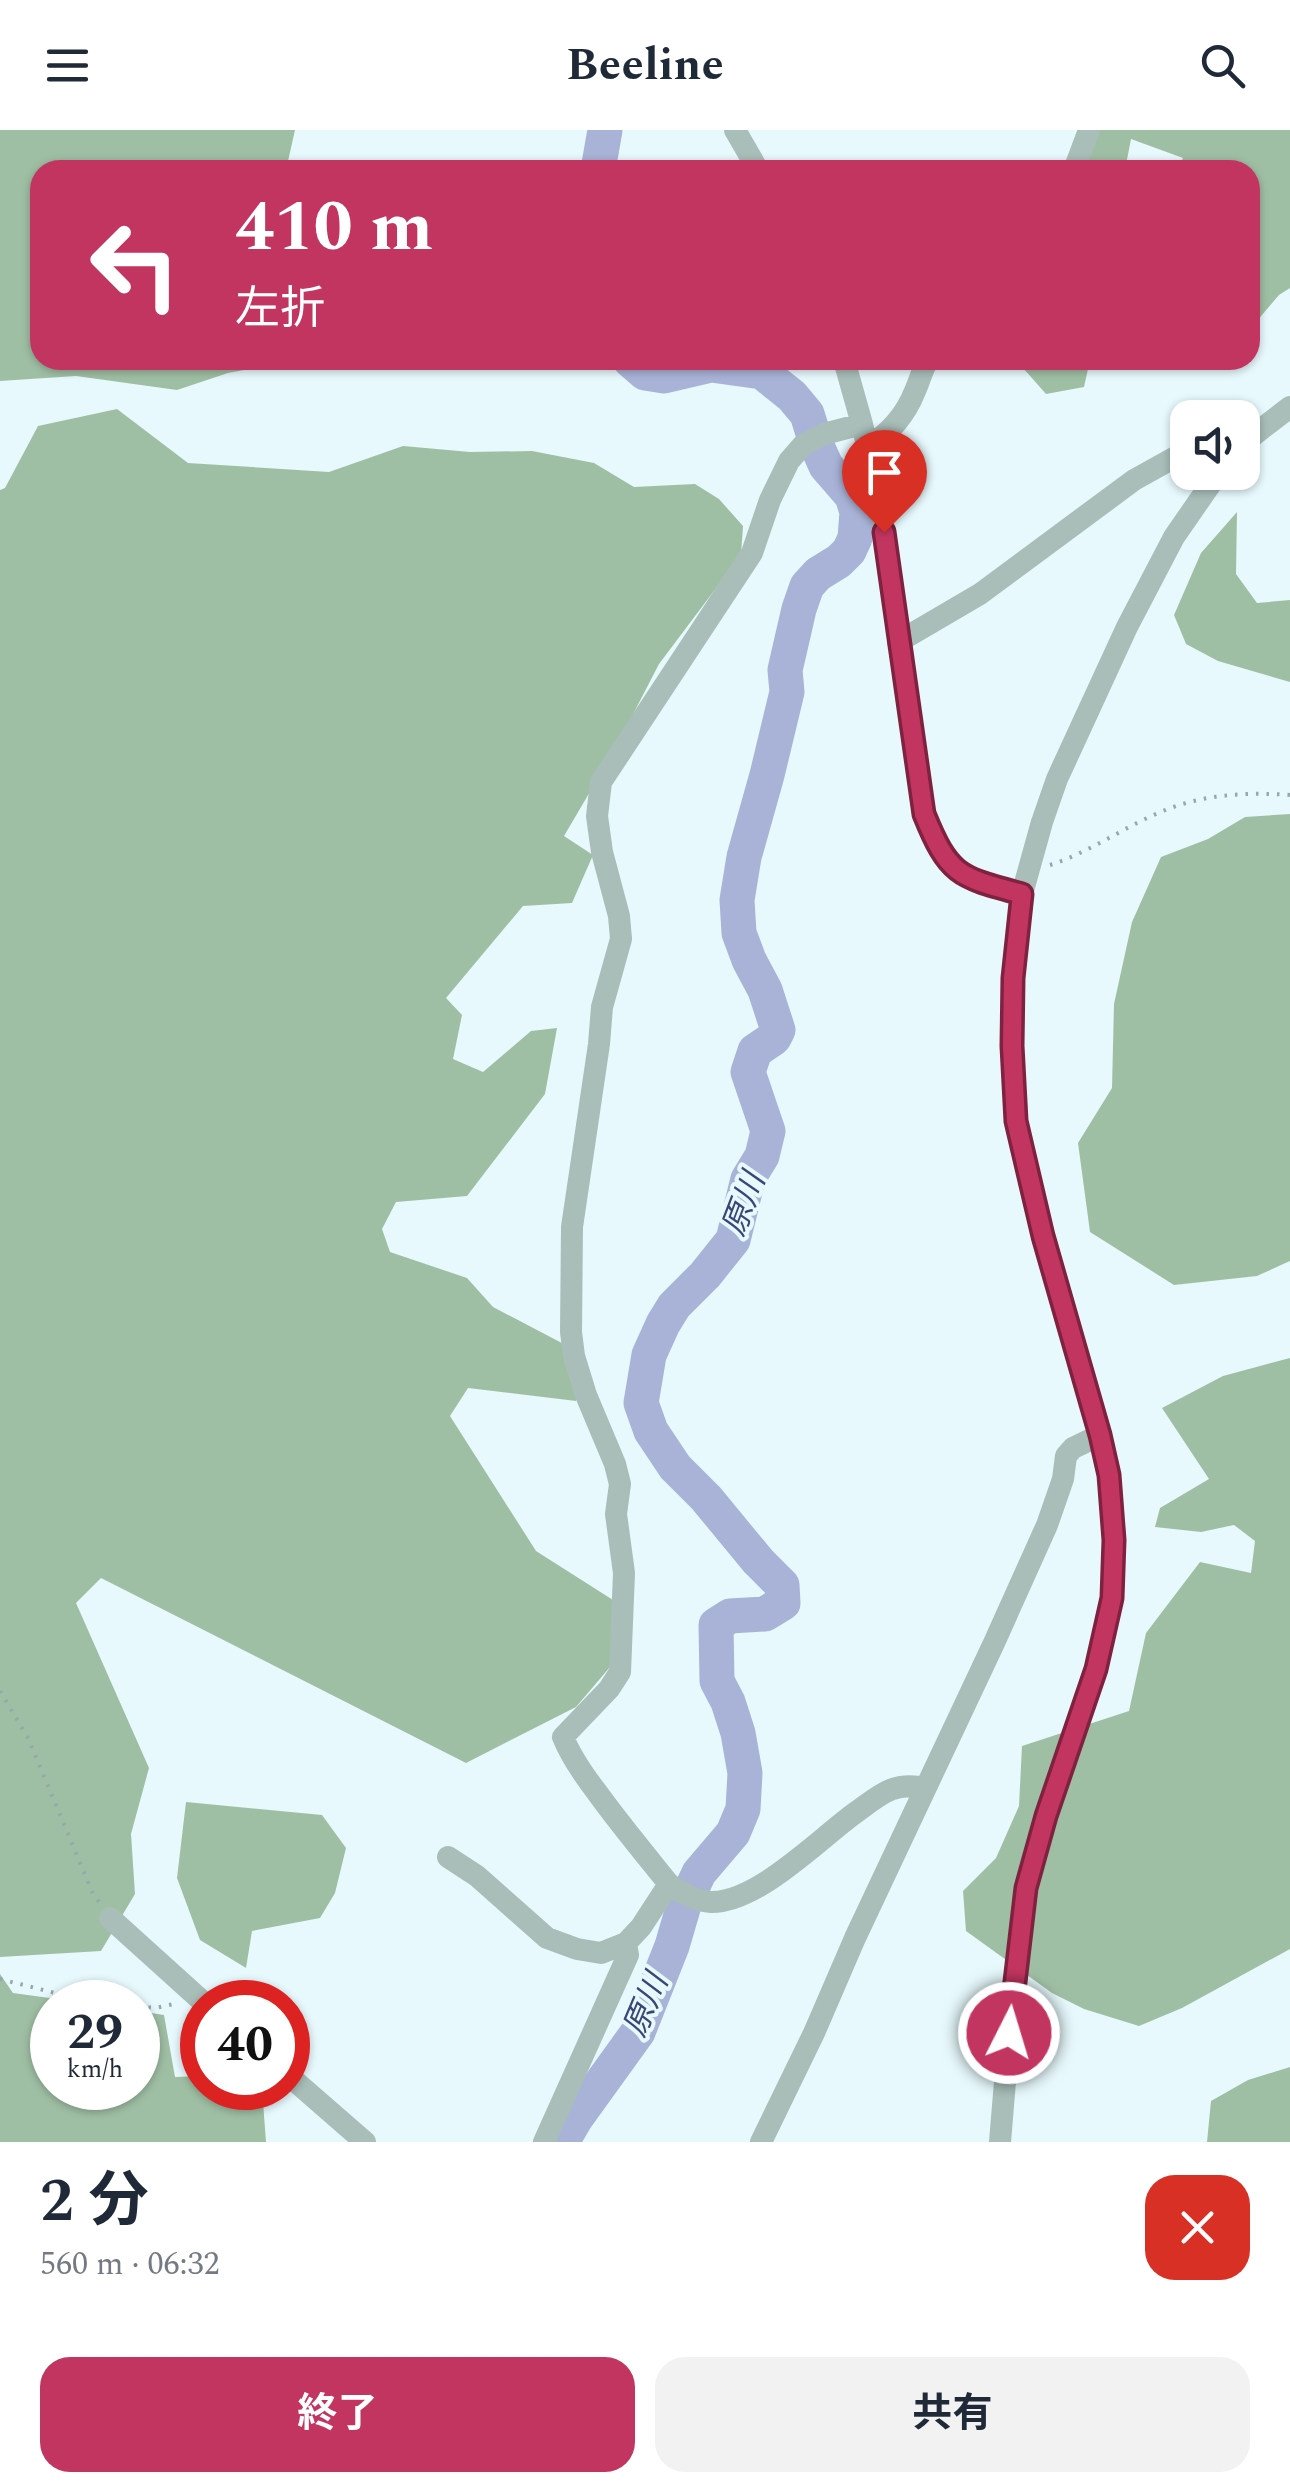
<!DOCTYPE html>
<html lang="ja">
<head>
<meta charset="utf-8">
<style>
	:root { --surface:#fff; --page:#f2f2f3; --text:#1f2937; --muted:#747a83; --accent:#c33561 }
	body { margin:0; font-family:Spectral,"Noto Sans JP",serif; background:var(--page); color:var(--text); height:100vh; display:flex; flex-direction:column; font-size:38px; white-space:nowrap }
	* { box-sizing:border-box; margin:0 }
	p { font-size:32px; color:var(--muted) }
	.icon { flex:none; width:55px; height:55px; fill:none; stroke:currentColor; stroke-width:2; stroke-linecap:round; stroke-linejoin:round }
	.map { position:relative; height:2012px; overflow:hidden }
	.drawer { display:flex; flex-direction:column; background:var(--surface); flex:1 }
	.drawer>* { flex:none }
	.banner { position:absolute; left:30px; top:30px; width:1230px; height:210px; border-radius:30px; box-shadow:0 2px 8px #0004; background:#c33561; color:#fff; overflow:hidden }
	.fabs { position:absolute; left:1170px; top:270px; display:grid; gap:20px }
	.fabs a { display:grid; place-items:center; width:90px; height:90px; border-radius:20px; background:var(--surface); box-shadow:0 2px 8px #0004; font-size:50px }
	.speed { position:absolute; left:30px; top:1850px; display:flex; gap:20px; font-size:50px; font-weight:700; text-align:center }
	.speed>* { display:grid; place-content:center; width:130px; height:130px; border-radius:50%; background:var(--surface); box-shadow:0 2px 8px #0004; line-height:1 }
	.speed small { font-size:25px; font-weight:400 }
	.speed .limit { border:15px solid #d22; background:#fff; color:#111 }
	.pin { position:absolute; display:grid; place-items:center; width:85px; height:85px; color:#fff; margin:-102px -42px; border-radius:50% 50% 50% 0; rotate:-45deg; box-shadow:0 0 10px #0007 }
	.pin .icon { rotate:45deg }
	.me { position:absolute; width:110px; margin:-55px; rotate:5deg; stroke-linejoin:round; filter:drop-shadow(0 0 8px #0008) }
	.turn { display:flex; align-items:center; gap:35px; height:210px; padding:0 40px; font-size:45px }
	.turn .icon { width:130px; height:130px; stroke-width:2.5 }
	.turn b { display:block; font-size:70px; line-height:85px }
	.round { display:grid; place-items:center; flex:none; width:105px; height:105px; border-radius:30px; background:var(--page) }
	.headline { display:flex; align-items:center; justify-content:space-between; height:170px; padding:0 40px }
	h1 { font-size:60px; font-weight:700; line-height:75px }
	.action { display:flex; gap:20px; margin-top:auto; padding:20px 40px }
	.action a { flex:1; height:115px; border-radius:30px; background:var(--accent); color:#fff; font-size:40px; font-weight:700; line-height:115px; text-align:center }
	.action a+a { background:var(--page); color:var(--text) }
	header { display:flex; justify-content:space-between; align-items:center; height:130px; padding:0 40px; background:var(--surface); font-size:45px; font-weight:700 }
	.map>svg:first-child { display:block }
	.forest { fill:#9fbfa4 }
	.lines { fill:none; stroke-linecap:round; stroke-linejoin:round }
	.river { stroke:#a9b3d7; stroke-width:35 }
	.path { stroke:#96a8ac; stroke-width:4; stroke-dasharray:2.5 8; stroke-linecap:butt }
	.minor { stroke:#a9beb9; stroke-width:22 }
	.route-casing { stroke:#7f223f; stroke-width:25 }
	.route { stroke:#c33561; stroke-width:18 }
	.labels { text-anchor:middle; stroke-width:8; stroke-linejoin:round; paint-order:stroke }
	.water-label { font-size:32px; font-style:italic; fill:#3b4576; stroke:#e7f9fd }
</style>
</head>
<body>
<header><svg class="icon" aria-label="menu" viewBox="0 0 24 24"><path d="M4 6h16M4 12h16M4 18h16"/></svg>Beeline<svg class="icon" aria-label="search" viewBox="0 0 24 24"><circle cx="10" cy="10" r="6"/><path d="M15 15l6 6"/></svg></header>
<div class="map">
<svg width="1290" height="2012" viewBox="0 0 1290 2012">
	<rect width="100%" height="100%" fill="#e7f9fd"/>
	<path class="forest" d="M 0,0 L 295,0 L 286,40 L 40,40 L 40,230 L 271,230 L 271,235 L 228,243 L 177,260 L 76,246 L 0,251 Z
		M 1079,0 L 1290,0 L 1290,158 L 1279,165 L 1250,199 L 1250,40 L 1177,40 L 1183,28 L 1131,9 L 1125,40 L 1078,40 Z
		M 1016,230 L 1090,230 L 1084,257 L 1046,264 Z
		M 117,279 L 188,333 L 329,342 L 403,316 L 470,322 L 532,321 L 594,333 L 634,357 L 695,354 L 719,369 L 743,396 L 741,425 L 659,534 L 614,621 L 564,706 L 593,725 L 572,773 L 523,776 L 446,868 L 462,885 L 453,929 L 483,942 L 531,901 L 557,898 L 545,964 L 467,1066 L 396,1072 L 382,1099 L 390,1122 L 467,1148 L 493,1177 L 577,1221 L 576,1271 L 468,1258 L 450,1286 L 536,1421 L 613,1470 L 610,1537 L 576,1577 L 466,1633 L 101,1448 L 76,1473 L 149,1638 L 131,1704 L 135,1764 L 101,1821 L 0,1827 L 0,360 L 5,358 L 38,296 Z
		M 1237,382 L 1236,444 L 1257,473 L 1290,470 L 1290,552 L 1218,531 L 1186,514 L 1174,485 L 1201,423 Z
		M 1290,684 L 1290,1131 L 1257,1146 L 1174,1155 L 1090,1102 L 1078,1013 L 1112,958 L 1114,874 L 1132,792 L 1161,727 L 1208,709 L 1245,687 Z
		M 1290,1228 L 1290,1819 L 1182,1878 L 1139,1896 L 1084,1879 L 1052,1863 L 966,1801 L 963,1761 L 996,1728 L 1019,1676 L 1022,1616 L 1129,1581 L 1146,1503 L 1200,1432 L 1251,1443 L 1255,1411 L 1234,1395 L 1201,1402 L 1155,1397 L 1160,1378 L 1209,1349 L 1162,1278 L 1223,1246 Z
		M 186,1672 L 322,1685 L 346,1718 L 335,1763 L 320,1788 L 252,1801 L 246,1838 L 200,1810 L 177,1748 Z
		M 0,1844 L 13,1863 L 79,1872 L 52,1872 L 52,1958 L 138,1958 L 138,1881 L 164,1885 L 175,1947 L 202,1946 L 202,1958 L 262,1958 L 266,2012 L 0,2012 Z
		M 1290,1937 L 1290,2012 L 1207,2012 L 1211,1971 L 1248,1950 Z"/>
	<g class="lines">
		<path class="river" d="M 598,40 L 605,0
			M 562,2012 L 576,1988 L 638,1902 L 672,1816 L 684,1775 L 699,1743 L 733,1703 L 743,1679 L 745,1643 L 738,1603 L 728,1572 L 717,1551 L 716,1495 L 730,1486 L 765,1484 L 783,1473 L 782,1455 L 758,1431 L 706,1368 L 675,1337 L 651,1301 L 641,1273 L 649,1225 L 663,1194 L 674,1176 L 705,1145 L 733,1110 L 748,1049 L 762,1026 L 768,1001 L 748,942 L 755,921 L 774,908 L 778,900 L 765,860 L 749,830 L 739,803 L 737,770 L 744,727 L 767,645 L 787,562 L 785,540 L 799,479 L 807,456 L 818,444 L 839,431 L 849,421 L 855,408 L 857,382 L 852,366 L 826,336 L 817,316 L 807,284 L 792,266 L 762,242 L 711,235 L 664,246 L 645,243 L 630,230"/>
		<path class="path" d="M 1050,735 C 1091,722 1128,694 1168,679 C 1207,664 1249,662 1290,665
			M 0,1561 L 28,1608 L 93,1764 L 99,1772
			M 0,1849 L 59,1864 L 95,1864 L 122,1872
			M 138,1876 L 155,1878 L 174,1874"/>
		<path class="minor" d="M 735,0 L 758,40
			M 1074,40 L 1089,0
			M 844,230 L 862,294 L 879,366 L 924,684 C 949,745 959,748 1022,764
			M 867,316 C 889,305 906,284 915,261 C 920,250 922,240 928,230
			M 1242,317 L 1255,304 L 1290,277
			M 898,512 L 980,464 L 1134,350 L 1188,320
			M 448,1727 L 477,1746 L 547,1808 L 577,1819 L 601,1823 L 626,1813 L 641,1797 L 669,1754 C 644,1723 619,1693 596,1661 C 583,1644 571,1627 563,1607 L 609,1559 L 620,1542 L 624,1443 L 616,1384 L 620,1354 L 615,1334 L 586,1265 L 574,1226 L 571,1202 L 572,1097 L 599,914 L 602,877 L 621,809 L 619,786 L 602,722 L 597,686 L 601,652 L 752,423 L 770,370 L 789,331 L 803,315 L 824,304 L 862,294
			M 669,1754 C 681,1763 695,1771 711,1772 C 757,1773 819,1709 855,1683 C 880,1665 893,1651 925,1658
			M 110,1788 L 203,1872
			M 288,1945 L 365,2012
			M 544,2012 L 628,1825 L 626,1813
			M 761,2012 L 814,1903 L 855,1808 L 994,1513 L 1047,1395 L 1063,1349 L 1066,1326 L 1073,1318 L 1100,1305
			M 1000,2012 L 1012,1867 L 1026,1758 L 1046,1686 L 1096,1539 L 1112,1468 L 1114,1411 L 1109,1345 L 1100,1305 L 1043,1106 L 1016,991 L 1012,916 L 1013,848 L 1022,764 L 1042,692 L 1057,649 L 1127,497 L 1174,407 L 1219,342"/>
	</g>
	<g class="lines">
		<defs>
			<path id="route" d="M 884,402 L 924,684 C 949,746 959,747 1022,764 L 1013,848 L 1012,916 L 1016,991 L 1043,1106 L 1100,1305 L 1109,1345 L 1114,1410 L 1112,1468 L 1096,1539 L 1046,1686 L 1026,1758 L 1009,1903"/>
		</defs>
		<use href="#route" class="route-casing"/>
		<use href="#route" class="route"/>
	</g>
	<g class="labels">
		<g class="water-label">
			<text transform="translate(743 1074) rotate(-69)" y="11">原川</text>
			<text transform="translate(645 1875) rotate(-67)" y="11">原川</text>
		</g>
	</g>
</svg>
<div class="fabs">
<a><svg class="icon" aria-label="sound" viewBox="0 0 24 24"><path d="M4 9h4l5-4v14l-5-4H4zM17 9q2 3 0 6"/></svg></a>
</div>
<div class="speed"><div>29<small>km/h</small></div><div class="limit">40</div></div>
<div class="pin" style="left:884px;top:402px;background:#d93025"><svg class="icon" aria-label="arrive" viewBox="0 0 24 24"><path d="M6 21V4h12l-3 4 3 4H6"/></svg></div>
<svg class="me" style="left:1009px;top:1903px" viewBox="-20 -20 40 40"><circle r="17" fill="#c33561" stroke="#fff" stroke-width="3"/><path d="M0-11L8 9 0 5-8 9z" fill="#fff"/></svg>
<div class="banner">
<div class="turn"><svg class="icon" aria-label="left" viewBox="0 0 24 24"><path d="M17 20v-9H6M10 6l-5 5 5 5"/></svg><div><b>410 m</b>左折</div></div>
</div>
</div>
<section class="drawer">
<div class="headline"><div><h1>2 分</h1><p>560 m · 06:32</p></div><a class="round" style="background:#d93025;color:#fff"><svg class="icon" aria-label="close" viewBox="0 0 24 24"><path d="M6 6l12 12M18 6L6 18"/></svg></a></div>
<div class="action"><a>終了</a><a>共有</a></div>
</section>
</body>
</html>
